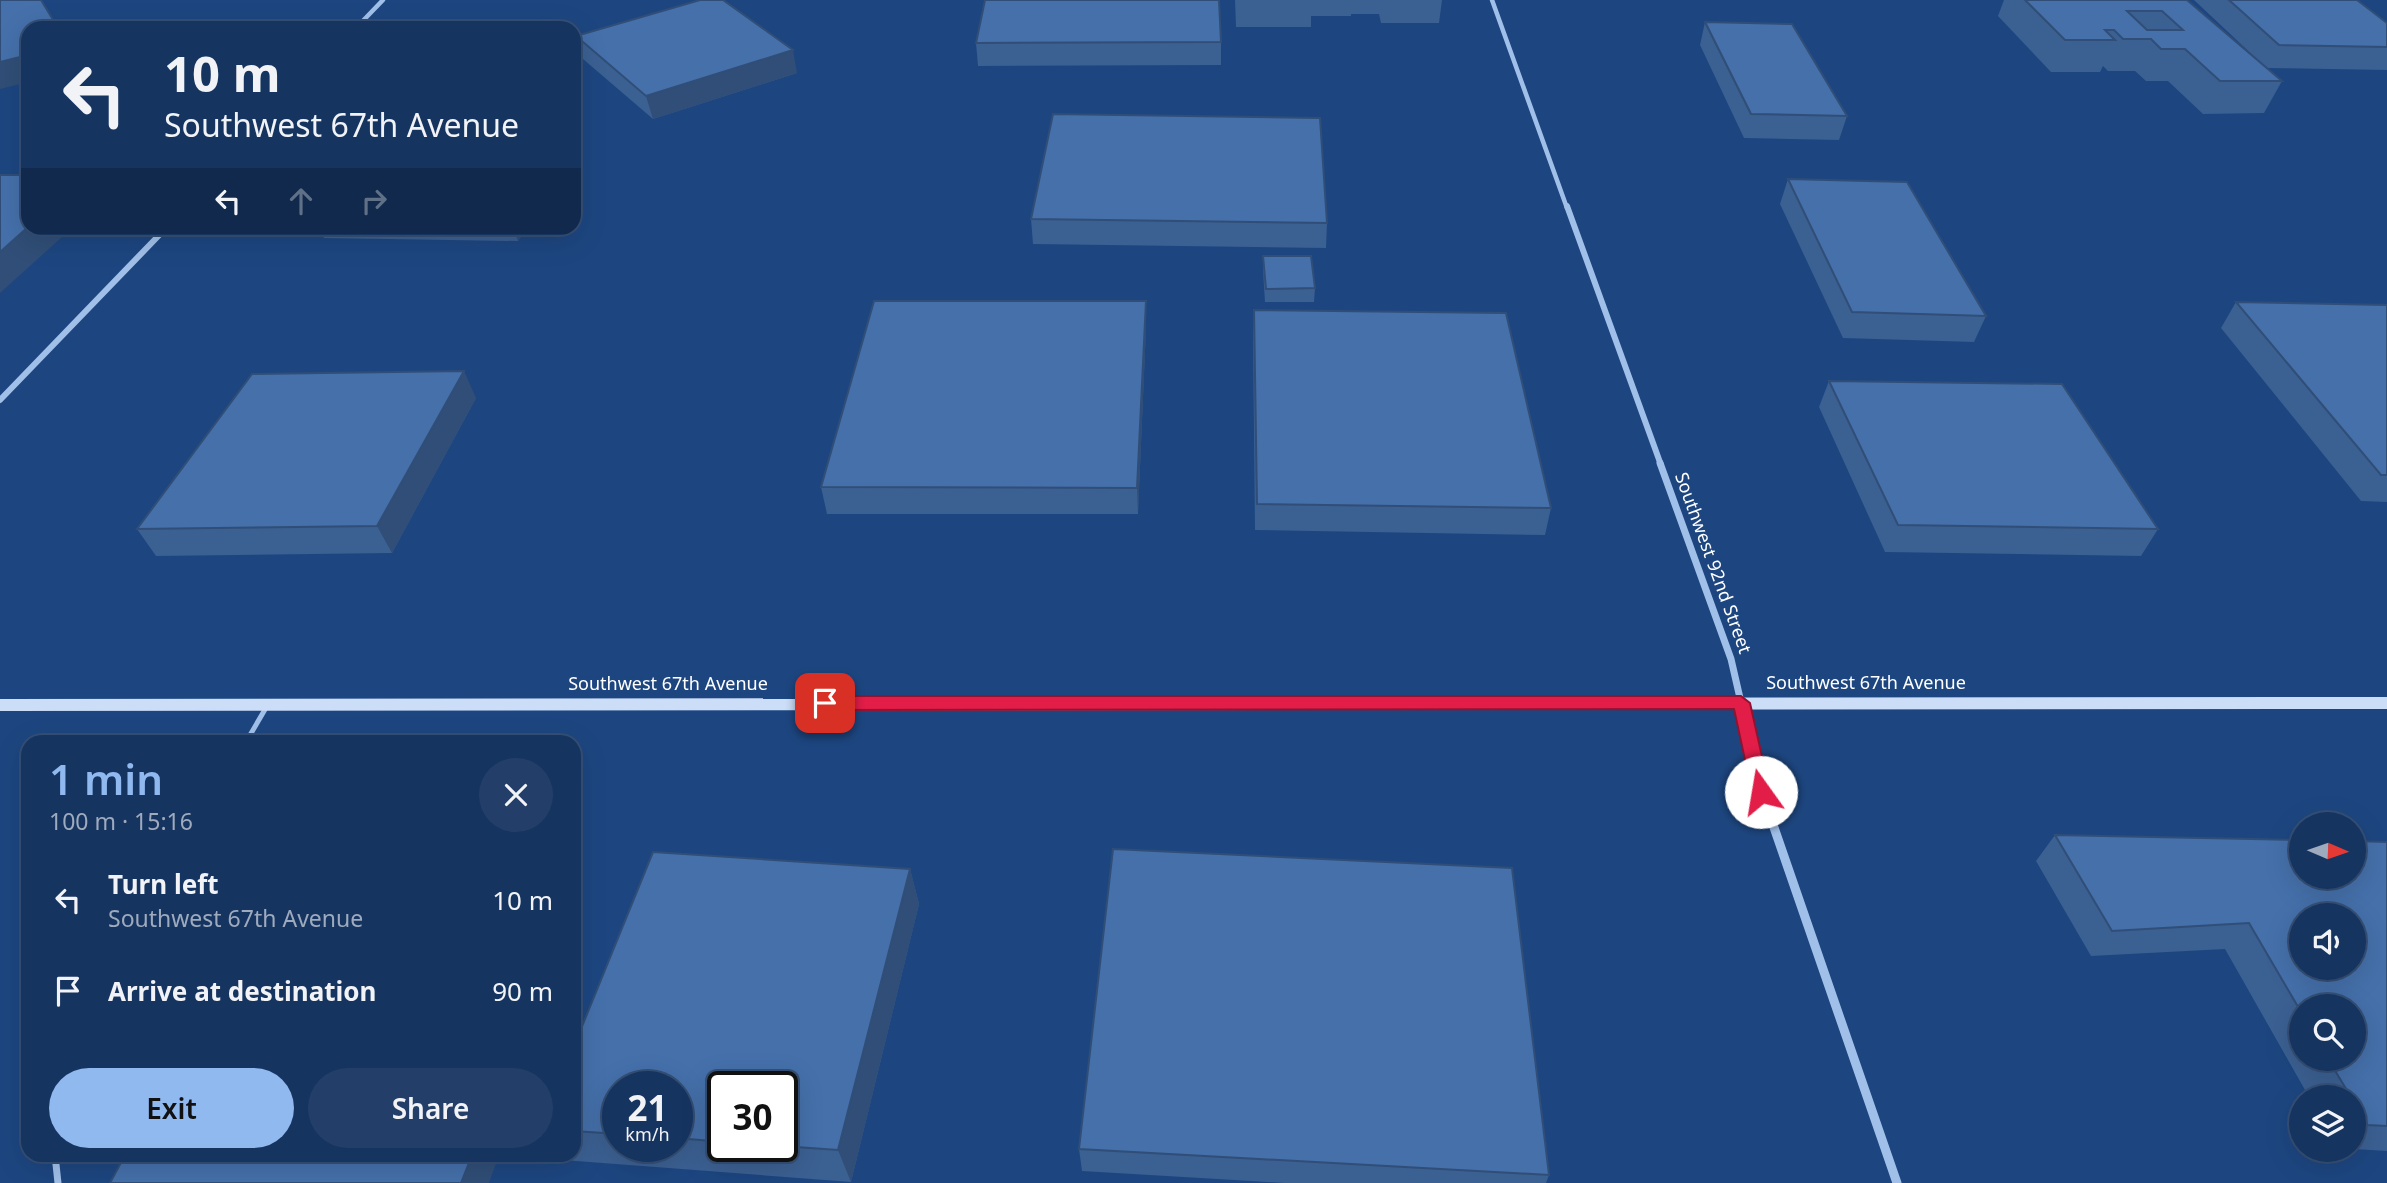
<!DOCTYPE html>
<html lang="en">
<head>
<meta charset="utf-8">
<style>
	:root { --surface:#163460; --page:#233f69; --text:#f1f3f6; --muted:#9eaabd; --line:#354f75; --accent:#90b9f0 }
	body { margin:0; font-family:"Noto Sans",sans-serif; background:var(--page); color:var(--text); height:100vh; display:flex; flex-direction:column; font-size:26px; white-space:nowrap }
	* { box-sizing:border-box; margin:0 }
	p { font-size:23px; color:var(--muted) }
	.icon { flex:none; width:38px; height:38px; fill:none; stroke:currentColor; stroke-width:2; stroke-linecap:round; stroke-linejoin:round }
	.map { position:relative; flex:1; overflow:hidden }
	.sheet { position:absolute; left:21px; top:735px; width:560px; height:427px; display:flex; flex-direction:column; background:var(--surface); border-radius:21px; box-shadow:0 7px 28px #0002,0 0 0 2px var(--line) }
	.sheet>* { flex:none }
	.top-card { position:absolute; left:21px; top:21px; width:560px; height:214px; border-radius:21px; box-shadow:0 7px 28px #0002,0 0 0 2px var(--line); background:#163460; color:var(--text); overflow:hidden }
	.needle { width:46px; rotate:92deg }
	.buttons { position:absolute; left:2289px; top:812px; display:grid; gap:14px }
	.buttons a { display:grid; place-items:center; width:77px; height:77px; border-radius:50%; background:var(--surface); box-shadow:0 7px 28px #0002,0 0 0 2px var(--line); font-size:35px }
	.speed { position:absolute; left:602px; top:1071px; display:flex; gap:14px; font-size:35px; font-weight:700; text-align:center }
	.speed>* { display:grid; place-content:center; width:91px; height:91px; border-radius:50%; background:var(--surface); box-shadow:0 7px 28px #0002,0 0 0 2px var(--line); line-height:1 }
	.speed small { font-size:18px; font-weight:400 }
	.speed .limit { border:4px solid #111; border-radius:10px; background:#fff; color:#111 }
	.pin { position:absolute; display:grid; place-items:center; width:60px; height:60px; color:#fff; margin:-30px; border-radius:14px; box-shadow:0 4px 10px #0006 }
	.me { position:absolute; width:77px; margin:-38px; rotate:347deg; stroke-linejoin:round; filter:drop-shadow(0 0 5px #0008) }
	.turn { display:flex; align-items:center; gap:24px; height:147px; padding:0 28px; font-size:32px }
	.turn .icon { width:91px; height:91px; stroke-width:2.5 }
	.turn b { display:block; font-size:49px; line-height:60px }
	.lanes { display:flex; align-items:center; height:66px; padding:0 28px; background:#0003; justify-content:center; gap:35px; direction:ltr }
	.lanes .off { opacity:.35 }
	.round { display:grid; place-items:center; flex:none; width:74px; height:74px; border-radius:37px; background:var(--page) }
	.headline { display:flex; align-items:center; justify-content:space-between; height:119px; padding:0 28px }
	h1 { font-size:42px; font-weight:600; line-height:52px; color:var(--accent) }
	.cta { display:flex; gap:14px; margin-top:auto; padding:14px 28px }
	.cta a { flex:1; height:80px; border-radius:42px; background:var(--accent); color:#111; font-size:28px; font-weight:600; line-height:80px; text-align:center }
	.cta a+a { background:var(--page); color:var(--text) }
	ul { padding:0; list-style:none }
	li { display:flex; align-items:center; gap:21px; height:91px; padding:0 28px }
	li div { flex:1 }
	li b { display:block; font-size:26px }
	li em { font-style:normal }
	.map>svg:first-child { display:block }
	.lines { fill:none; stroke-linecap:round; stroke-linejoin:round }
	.lane-far1 { stroke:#a1c0e9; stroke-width:5 }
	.lane { stroke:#a1c0e9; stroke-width:7 }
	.street-far3 { stroke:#a1c0e9; stroke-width:4.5 }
	.street-far2 { stroke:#a1c0e9; stroke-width:6 }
	.street-far1 { stroke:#a1c0e9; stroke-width:7 }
	.street { stroke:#a1c0e9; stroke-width:9 }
	.secondary { fill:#ccddf7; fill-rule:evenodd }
	.wall { fill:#3b6092; fill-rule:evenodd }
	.shaded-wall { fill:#304e77 }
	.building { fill:#4570aa; stroke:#304e77; stroke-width:2; fill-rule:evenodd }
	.route { fill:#e11d48; stroke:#92132f; stroke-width:2 }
	.labels { text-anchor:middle; stroke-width:7; stroke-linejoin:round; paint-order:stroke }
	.street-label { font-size:18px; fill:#fff; stroke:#1d4680 }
</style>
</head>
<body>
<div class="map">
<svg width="2387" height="1183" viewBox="0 0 2387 1183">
	<rect width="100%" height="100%" fill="#1d4680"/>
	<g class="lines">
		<path class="lane-far1" d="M 246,742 L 267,706"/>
		<path class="lane" d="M 55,1155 L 58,1183"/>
		<path class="street-far3" d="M 1492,0 L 1567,208
			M 356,28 L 383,0"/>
		<path class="street-far2" d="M 1567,206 L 1661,465
			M 0,400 L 166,228"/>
		<path class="street-far1" d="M 1660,463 L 1731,659 L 1760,785"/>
		<path class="street" d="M 1759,784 L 1897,1183"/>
		<path class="secondary" d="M 2387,697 L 2387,709 L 0,711 L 0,699 Z"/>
	</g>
	<path class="wall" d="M 1235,0 L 1442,0 L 1439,23 L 1381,23 L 1379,14 L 1351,14 L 1351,16 L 1311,16 L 1311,27 L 1236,27 Z
		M 2004,0 L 2187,0 L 2260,62 L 2194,0 L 2357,0 L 2387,23 L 2387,70 L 2267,68 L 2282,81 L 2264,113 L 2203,114 L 2168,81 L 2146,81 L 2135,71 L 2108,71 L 2103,66 L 2100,72 L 2051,72 L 1998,16 Z
		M 1705,22 L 1847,116 L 1839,140 L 1744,138 L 1700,45 Z
		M 576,36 L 797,73 L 653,119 L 583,59 Z
		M 1221,42 L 1221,65 L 978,66 L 976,43 Z
		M 1788,179 L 1986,316 L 1974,342 L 1843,338 L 1780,204 Z
		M 1031,219 L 1327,223 L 1326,248 L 1033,244 Z
		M 319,228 L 527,228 L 518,241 L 324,238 Z
		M 1263,256 L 1315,288 L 1314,302 L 1265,302 L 1263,270 Z
		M 2236,302 L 2387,305 L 2387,502 L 2361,501 L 2221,328 Z
		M 1254,310 L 1551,508 L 1545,535 L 1255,530 L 1253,336 Z
		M 1146,327 L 1138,514 L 827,514 L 821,487 Z
		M 1829,381 L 2158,529 L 2141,556 L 1885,552 L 1819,407 Z
		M 476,398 L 392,553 L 156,556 L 137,529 Z
		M 2055,835 L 2387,842 L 2387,1151 L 2354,1149 L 2354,1097 L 2309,1097 L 2225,949 L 2091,956 L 2036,861 ZM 2301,1006 L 2354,1059 L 2301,1059 Z
		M 910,869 L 919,904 L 851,1182 L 563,1160 L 560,1155 L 574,1155 L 574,1046 ZM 618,1087 L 677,1087 L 677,1146 L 618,1146 ZM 723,1087 L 782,1146 L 723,1146 Z
		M 1079,1149 L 1549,1175 L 1546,1183 L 1285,1183 L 1082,1171 Z"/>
	<path class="shaded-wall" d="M 793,50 L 797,73 L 653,119 L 646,96 Z
		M 28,55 L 28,82 L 0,89 L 0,62 Z
		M 574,139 L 578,152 L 574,158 Z
		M 28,227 L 72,228 L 0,293 L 0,252 Z
		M 513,228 L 527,228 L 518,241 Z
		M 1146,301 L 1146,327 L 1138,514 L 1137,488 Z
		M 464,371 L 476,398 L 392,553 L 377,526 Z
		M 910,869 L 919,904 L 851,1182 L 838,1150 Z
		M 472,1155 L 499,1155 L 489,1183 L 461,1183 Z"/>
	<path class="building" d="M 0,0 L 41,0 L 58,28 L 28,28 L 28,55 L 0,62 Z
		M 700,0 L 723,0 L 793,50 L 646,96 L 576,36 Z
		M 985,0 L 1219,0 L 1221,42 L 976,43 Z
		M 2025,0 L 2187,0 L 2282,81 L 2220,81 L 2185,49 L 2161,49 L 2151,39 L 2123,39 L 2114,30 L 2105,30 L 2115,40 L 2065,40 ZM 2127,11 L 2162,11 L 2183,30 L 2147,30 Z
		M 2229,0 L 2357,0 L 2387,23 L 2387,47 L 2279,45 Z
		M 1705,22 L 1792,24 L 1847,116 L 1751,114 Z
		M 1053,114 L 1320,118 L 1327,223 L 1031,219 Z
		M 0,175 L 28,175 L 28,227 L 0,252 Z
		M 1788,179 L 1907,182 L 1986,316 L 1852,312 Z
		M 1263,256 L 1311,256 L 1315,288 L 1266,289 Z
		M 874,301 L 1146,301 L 1137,488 L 821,487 Z
		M 2236,302 L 2387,305 L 2387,475 L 2381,475 Z
		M 1254,310 L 1506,313 L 1551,508 L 1257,504 Z
		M 464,371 L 377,526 L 137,529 L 252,374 Z
		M 1829,381 L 2062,384 L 2158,529 L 1898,525 Z
		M 2055,835 L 2301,840 L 2301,877 L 2354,877 L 2354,841 L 2387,842 L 2387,1126 L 2367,1125 L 2354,1102 L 2354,1097 L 2351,1097 L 2328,1059 L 2354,1059 L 2354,1006 L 2301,1006 L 2301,1012 L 2249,923 L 2112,931 ZM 2301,915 L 2354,915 L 2354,968 L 2301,968 Z
		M 1113,849 L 1512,868 L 1549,1175 L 1079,1149 Z
		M 653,852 L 910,869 L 838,1150 L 782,1146 L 782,1087 L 723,1087 L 723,1142 L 677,1138 L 677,1087 L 618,1087 L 618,1134 L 574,1131 L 574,1046 Z
		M 125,1155 L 472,1155 L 461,1183 L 110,1183 Z"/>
	<path class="route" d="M 825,696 L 1741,696 L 1750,703 L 1770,792 L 1761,799 L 1752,792 L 1734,709 L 825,710 L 816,703 Z"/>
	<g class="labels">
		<g class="street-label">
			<text transform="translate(1713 563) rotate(70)" y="6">Southwest 92nd Street</text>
			<text x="1866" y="689">Southwest 67th Avenue</text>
			<text x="668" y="690">Southwest 67th Avenue</text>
		</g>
	</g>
</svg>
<div class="buttons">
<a><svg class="needle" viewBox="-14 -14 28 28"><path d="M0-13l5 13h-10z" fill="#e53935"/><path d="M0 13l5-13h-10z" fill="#9eaabd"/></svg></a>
<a><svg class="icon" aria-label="sound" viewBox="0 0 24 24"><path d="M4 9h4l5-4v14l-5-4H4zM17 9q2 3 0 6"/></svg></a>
<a><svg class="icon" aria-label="search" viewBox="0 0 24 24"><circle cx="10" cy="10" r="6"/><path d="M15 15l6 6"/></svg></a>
<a><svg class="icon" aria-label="layers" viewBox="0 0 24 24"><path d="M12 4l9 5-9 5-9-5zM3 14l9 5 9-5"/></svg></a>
</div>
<div class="speed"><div>21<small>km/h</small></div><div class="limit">30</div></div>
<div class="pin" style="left:825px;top:703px;background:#d93025"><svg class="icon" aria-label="arrive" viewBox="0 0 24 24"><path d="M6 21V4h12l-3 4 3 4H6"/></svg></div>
<svg class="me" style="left:1761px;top:792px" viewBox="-20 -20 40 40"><circle r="19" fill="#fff"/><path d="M0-13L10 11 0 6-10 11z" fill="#e11d48"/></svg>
<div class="top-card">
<div class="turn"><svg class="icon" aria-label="left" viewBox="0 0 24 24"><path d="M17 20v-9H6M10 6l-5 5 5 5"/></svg><div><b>10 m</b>Southwest 67th Avenue</div></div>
<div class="lanes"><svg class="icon" aria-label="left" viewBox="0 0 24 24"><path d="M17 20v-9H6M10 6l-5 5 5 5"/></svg><svg class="icon off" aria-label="ahead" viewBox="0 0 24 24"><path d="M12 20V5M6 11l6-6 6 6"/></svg><svg class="icon off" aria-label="right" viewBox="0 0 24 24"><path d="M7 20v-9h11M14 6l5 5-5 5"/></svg></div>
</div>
<section class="sheet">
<div class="headline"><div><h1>1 min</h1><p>100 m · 15:16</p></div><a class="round"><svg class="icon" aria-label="close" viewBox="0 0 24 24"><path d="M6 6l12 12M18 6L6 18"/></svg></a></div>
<ul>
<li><svg class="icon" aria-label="left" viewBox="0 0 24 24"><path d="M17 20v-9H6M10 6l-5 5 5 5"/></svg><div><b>Turn left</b><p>Southwest 67th Avenue</p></div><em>10 m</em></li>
<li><svg class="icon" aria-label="arrive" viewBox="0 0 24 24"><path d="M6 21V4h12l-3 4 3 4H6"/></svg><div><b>Arrive at destination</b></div><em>90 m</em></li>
</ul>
<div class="cta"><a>Exit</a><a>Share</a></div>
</section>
</div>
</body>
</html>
